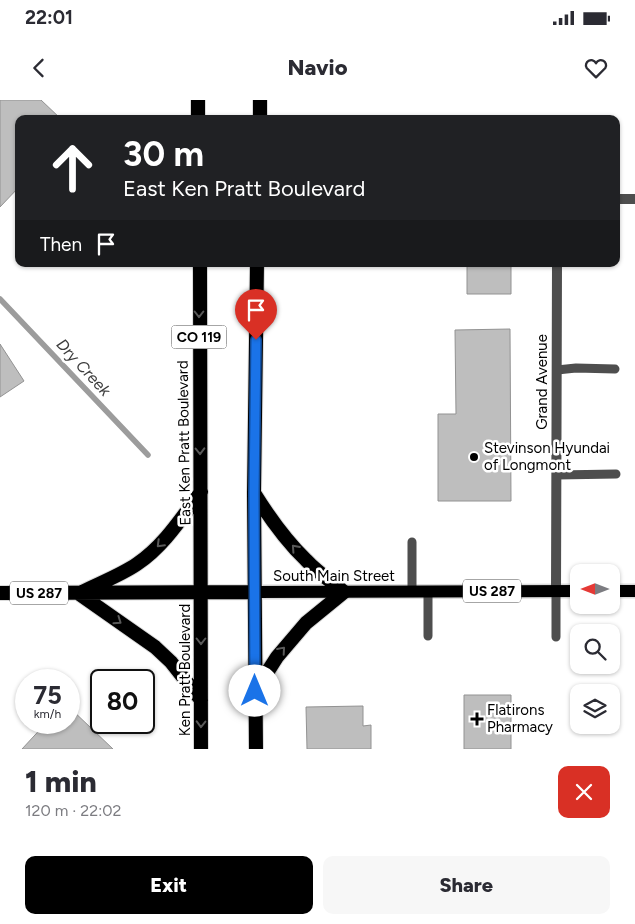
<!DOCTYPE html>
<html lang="en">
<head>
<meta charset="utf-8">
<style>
	:root { --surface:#fff; --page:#f7f7f7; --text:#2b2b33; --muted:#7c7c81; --accent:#000 }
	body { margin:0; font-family:Figtree,sans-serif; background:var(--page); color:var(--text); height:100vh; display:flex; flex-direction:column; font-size:19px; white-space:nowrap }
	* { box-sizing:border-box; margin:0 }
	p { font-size:16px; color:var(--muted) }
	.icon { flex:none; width:28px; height:28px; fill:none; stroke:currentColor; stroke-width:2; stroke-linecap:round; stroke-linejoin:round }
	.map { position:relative; height:649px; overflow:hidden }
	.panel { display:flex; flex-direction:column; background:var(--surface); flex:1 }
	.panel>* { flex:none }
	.hud { position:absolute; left:15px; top:15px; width:605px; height:152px; border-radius:10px; box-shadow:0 1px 4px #0004; background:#202124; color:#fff; overflow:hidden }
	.needle { width:32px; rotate:270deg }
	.buttons { position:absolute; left:570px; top:464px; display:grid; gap:10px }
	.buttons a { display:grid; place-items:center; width:50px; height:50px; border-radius:10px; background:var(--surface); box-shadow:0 1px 4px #0004; font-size:25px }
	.speed { position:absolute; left:15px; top:569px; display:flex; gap:10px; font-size:25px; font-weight:700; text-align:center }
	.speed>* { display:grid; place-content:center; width:65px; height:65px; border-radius:50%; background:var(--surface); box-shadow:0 1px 4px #0004; line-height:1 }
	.speed small { font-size:12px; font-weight:400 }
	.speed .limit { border:2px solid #111; border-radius:8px; background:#fff; color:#111 }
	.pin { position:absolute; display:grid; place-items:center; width:42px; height:42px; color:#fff; margin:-51px -21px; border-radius:50% 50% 50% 0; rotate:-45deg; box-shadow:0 0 5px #0007 }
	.pin .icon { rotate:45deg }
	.me { position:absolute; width:55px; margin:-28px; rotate:0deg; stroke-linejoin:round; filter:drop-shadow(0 0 4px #0008) }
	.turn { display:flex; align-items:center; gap:18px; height:105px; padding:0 25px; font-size:22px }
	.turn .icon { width:65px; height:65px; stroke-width:2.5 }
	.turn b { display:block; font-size:35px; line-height:42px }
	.then { display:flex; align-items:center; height:48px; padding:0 25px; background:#0003; gap:10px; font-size:19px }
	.round { display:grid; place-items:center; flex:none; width:52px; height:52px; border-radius:10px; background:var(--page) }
	.head { display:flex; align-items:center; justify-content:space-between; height:85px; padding:0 25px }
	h1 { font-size:30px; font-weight:800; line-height:38px }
	.button { display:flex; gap:10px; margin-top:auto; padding:10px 25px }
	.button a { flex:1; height:58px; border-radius:10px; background:var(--accent); color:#fff; font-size:20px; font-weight:800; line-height:58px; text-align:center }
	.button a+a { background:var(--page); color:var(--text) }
	.status { display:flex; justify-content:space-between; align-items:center; height:35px; padding:0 25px; background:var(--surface); direction:ltr }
	.status svg { height:14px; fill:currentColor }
	header { display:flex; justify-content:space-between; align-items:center; height:65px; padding:0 25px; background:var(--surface); font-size:22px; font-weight:800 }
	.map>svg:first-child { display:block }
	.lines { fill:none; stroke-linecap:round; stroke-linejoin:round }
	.stream { stroke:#9c9c9c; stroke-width:5.5 }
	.building { fill:#bebebe; stroke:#929292 }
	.primary-casing { stroke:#dbdbdb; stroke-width:15 }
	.trunk-casing { stroke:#dbdbdb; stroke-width:16 }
	.service { stroke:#4e4e4e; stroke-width:9 }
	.minor { stroke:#4e4e4e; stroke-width:10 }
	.primary { stroke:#000; stroke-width:12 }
	.trunk { stroke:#000; stroke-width:14 }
	.oneway { stroke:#595959 }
	.route-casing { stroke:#114b97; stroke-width:12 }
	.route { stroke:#1a73e8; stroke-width:9 }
	.poi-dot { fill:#000; stroke:#fff; stroke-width:2 }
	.labels { text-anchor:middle; stroke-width:5; stroke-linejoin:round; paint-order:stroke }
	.shield { fill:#fff; stroke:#4c4c4c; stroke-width:1 }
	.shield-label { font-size:14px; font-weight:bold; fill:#000 }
	.street-label { font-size:15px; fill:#000; stroke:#fff }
	.poi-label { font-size:15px; fill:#000; stroke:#fff; text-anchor:start }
	.water-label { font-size:16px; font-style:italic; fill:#3d3d3d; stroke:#fff }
</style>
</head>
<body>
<div class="status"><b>22:01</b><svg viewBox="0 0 49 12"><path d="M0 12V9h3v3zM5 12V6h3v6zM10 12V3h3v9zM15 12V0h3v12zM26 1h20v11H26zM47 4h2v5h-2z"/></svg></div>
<header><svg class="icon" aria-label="back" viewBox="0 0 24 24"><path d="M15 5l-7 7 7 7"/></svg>Navio<svg class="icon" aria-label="heart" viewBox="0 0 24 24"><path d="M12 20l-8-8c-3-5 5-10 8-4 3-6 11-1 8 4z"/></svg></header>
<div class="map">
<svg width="635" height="649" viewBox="0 0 635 649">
	<rect width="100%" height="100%" fill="#fff"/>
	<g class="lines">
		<path class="stream" d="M 0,199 L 148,355"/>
	</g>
	<path class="building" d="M 0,0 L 41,0 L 61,19 L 19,19 L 19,87 L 0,107 Z
		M 467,164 L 511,164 L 511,194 L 467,194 Z
		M 510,229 L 511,401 L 438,401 L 438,314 L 456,314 L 455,230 Z
		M 0,244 L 24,281 L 0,297 Z
		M 464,595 L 511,595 L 511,649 L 464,649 Z
		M 363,606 L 363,626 L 371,625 L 371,649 L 307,649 L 306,607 Z
		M 69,607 L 113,649 L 22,649 L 47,622 L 69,622 Z"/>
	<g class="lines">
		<defs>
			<path id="primary" d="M 611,491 L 635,491
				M 254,492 L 579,491"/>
			<path id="trunk" d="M 198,0 L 198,19
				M 260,19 L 260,0
				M 200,164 L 201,649
				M 254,393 C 269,417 285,440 306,460 C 317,472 332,482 344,492 L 306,523 L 277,557 L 256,590
				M 82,492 C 100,483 121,475 137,464 C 164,446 182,417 201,392
				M 0,493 L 254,492
				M 78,493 L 155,547 L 171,562 L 201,600
				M 256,649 L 254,393 L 257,164"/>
		</defs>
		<use href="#primary" class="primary-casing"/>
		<use href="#trunk" class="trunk-casing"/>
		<path class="service" d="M 557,270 L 576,268 L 615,269
			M 557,375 L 616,374
			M 412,492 L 412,442
			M 428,492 L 428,536
			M 556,537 L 556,491"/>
		<path class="minor" d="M 616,99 L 635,99
			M 556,491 L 557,164"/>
		<use href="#primary" class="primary"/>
		<use href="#trunk" class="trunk"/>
	</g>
	<defs><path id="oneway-chevron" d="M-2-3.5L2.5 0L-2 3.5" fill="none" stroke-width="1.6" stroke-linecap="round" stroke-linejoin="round" transform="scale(1.25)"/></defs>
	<g class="oneway">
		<use href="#oneway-chevron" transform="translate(199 214) rotate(90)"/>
		<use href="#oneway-chevron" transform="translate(200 351) rotate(89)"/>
		<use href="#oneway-chevron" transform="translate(160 444) rotate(135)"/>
		<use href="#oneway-chevron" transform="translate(295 448) rotate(-132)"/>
		<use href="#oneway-chevron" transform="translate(118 521) rotate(35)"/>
		<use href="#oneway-chevron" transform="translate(201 541) rotate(90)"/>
		<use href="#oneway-chevron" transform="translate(282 550) rotate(-49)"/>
		<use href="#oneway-chevron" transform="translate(201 624) rotate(91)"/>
	</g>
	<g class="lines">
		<defs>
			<path id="route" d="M 255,591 L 254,393 L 256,240"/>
		</defs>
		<use href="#route" class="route-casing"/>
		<use href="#route" class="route"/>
	</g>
	<g class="poi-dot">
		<circle cx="474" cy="357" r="5"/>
		<path d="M474.5 611.5h5v5h5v5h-5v5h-5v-5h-5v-5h5z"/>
	</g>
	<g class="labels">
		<g class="shield">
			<rect x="171.5" y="225.5" width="55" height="23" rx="4"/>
			<rect x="463" y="479.5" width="58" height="23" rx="4"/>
			<rect x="10" y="481.5" width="58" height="23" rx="4"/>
		</g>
		<g class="shield-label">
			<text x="199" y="242">CO 119</text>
			<text x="492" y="496">US 287</text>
			<text x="39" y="498">US 287</text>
		</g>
		<g class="street-label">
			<text transform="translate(542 282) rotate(-90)" y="5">Grand Avenue</text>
			<text transform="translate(184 343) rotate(-91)" y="5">East Ken Pratt Boulevard</text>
			<text x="334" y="481">South Main Street</text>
			<text transform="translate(185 570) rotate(-90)" y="5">Ken Pratt Boulevard</text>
		</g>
		<g class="poi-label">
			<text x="484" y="353">Stevinson Hyundai<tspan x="484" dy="17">of Longmont</tspan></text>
			<text x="487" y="615">Flatirons<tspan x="487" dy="17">Pharmacy</tspan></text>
		</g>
		<g class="water-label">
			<text transform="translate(84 267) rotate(47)" y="6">Dry Creek</text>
		</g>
	</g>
</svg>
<div class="buttons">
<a><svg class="needle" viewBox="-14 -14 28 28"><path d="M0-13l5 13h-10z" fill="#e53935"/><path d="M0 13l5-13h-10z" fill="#7c7c81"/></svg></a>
<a><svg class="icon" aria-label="search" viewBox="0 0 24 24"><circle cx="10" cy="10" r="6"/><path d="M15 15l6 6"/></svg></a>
<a><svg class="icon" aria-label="layers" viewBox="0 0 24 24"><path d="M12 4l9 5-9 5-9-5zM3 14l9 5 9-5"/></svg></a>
</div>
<div class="speed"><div>75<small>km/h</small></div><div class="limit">80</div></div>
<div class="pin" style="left:256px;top:240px;background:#d93025"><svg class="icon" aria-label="arrive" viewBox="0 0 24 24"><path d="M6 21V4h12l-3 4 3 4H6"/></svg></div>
<svg class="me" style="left:255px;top:591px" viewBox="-20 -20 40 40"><circle r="19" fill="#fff"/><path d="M0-13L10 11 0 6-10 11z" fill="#1a73e8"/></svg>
<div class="hud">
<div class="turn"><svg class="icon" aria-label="ahead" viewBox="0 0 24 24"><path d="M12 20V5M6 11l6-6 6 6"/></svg><div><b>30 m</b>East Ken Pratt Boulevard</div></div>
<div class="then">Then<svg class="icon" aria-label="arrive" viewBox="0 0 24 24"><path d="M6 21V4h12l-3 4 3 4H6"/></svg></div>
</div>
</div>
<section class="panel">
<div class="head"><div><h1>1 min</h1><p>120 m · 22:02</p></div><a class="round" style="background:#d93025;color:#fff"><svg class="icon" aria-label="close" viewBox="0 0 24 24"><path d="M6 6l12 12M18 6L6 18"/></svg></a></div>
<div class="button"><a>Exit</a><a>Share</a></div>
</section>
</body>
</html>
